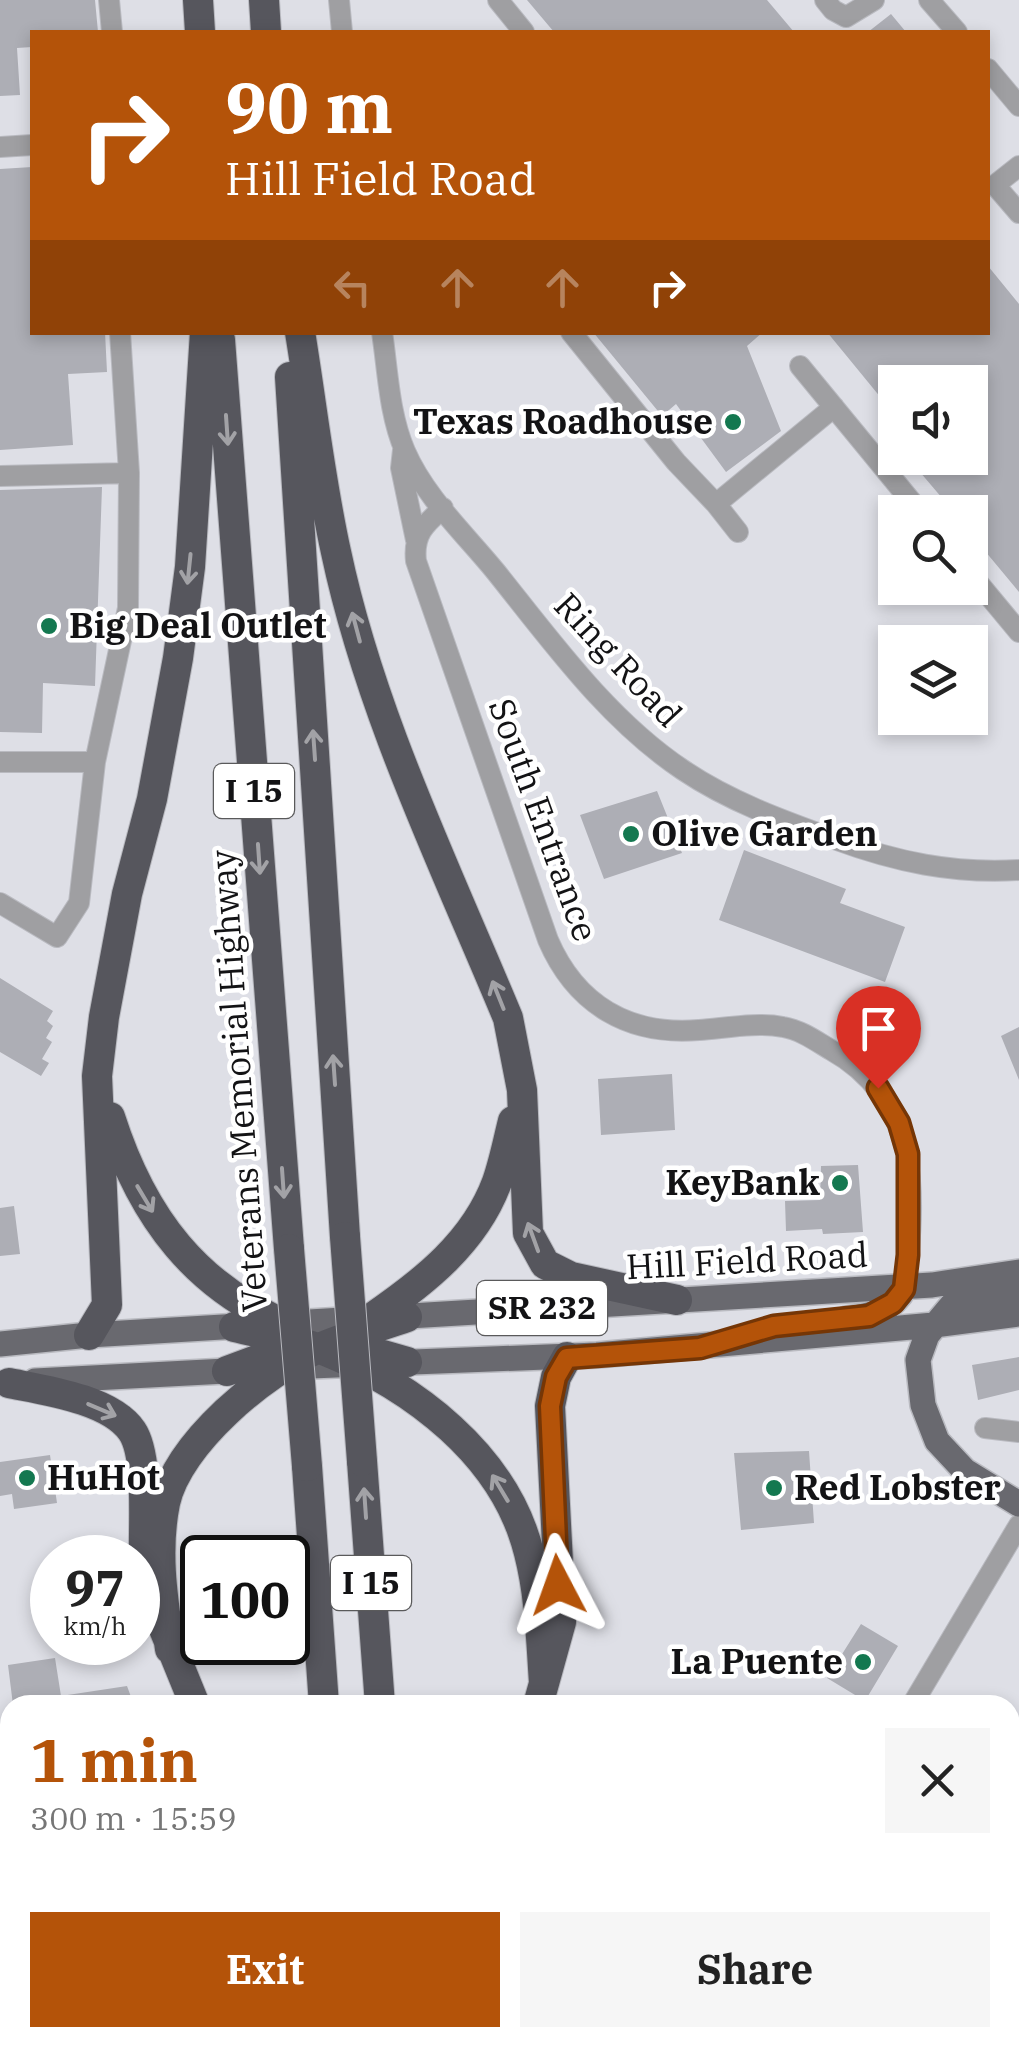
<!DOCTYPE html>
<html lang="en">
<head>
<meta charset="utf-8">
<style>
	:root { --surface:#fff; --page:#f6f6f6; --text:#222; --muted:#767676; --accent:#b45309 }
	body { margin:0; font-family:"IBM Plex Serif",serif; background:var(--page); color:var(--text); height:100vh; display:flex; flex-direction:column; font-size:38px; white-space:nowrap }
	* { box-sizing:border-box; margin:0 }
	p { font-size:32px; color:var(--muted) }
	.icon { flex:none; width:55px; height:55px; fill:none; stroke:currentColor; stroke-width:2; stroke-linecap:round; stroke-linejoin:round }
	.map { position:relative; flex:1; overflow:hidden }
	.side { position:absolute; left:0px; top:1695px; width:1020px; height:352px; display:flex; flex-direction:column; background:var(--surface); border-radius:30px 30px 0 0; box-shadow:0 5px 15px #0003 }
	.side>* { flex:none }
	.top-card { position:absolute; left:30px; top:30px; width:960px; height:305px; border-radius:0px; box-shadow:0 5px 15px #0003; background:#b45309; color:#fff; overflow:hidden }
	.controls { position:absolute; left:878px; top:365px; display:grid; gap:20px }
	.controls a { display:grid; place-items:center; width:110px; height:110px; border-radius:0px; background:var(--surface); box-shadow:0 5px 15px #0003; font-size:50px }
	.speed { position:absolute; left:30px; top:1535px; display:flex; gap:20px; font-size:50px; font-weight:700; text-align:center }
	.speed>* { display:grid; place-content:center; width:130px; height:130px; border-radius:50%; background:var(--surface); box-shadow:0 5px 15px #0003; line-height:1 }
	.speed small { font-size:25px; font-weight:400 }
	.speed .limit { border:5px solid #111; border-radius:15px; background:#fff; color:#111 }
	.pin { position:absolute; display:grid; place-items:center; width:85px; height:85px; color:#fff; margin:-102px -42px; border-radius:50% 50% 50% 0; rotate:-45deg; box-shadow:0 0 10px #0007 }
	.pin .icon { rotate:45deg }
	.me { position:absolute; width:110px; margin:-55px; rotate:356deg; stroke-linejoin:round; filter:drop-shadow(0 0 8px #0008) }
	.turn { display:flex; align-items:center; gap:35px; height:210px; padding:0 30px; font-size:45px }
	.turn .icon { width:130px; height:130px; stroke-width:2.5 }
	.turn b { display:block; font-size:70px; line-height:85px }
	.lanes { display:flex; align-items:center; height:95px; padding:0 30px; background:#0003; justify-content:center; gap:50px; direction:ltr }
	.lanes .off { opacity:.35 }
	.round { display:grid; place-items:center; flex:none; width:105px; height:105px; border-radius:0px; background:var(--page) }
	.head { display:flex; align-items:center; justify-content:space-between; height:170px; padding:0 30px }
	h1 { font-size:60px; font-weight:800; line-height:75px; color:var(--accent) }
	.primary-button { display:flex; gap:20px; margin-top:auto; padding:20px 30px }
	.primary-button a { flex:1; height:115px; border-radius:0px; background:var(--accent); color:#fff; font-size:40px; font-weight:800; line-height:115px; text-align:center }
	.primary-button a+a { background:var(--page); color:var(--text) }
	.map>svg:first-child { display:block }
	.building { fill:#adaeb5 }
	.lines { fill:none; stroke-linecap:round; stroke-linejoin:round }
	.minor-casing { stroke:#b9bac0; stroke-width:22 }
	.major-casing { stroke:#b9bac0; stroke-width:28 }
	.highway-casing { stroke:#b9bac0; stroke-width:32 }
	.minor { stroke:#9f9fa2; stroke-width:20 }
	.major { stroke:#69696f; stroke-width:25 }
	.highway { stroke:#56565d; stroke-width:30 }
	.highway-bridge-casing { stroke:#b9bac0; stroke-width:32; stroke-linecap:butt }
	.highway-bridge { stroke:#56565d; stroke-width:30 }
	.oneway { stroke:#a2a2a6 }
	.route-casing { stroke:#753606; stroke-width:25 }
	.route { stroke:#b45309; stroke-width:18 }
	.poi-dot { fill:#147850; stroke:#fff; stroke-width:4 }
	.labels { text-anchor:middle; stroke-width:9; stroke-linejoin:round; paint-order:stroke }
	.shield { fill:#fff; stroke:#5a5a5b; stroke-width:2.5 }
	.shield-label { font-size:32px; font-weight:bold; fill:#131315 }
	.poi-label { font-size:35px; font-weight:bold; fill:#131315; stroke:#fff; text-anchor:start }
	.street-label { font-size:35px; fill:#131315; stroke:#fff }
</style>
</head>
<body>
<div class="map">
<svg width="1019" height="2047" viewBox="0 0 1019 2047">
	<rect width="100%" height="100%" fill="#dedfe6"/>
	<path class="building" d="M 0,0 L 95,0 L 98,32 L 32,32 L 32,47 L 17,48 L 20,95 L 0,96 Z
		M 527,0 L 767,0 L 794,32 L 554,32 Z
		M 891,14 L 906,32 L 868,32 Z
		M 32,167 L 32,332 L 105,332 L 107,372 L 68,374 L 73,445 L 0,450 L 0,169 Z
		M 988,266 L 1019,304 L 1019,592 L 970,533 L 970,512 L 954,512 L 908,458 L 970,458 L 970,382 L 895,382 L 895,415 L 827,332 L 988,332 Z
		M 593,332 L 763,332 L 747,346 L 781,431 L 726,472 L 676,404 L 662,416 Z
		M 102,487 L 95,686 L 43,683 L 42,733 L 0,732 L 0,490 Z
		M 657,791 L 682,853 L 604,879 L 580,815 Z
		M 744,850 L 846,889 L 840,903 L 905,927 L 885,982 L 719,920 Z
		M 0,978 L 53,1011 L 47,1021 L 53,1026 L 46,1038 L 52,1042 L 42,1059 L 49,1063 L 41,1076 L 0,1052 Z
		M 1019,1027 L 1019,1080 L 1001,1036 Z
		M 672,1074 L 675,1130 L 601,1135 L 598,1079 Z
		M 858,1165 L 863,1232 L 823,1234 L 822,1229 L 786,1231 L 785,1201 L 820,1200 L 821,1166 Z
		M 14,1206 L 20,1254 L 0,1256 L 0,1208 Z
		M 1019,1357 L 1019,1390 L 978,1400 L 972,1365 Z
		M 809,1451 L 814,1523 L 741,1530 L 734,1453 Z
		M 50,1455 L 57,1503 L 14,1509 L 12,1494 L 0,1496 L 0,1462 Z
		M 861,1624 L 898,1646 L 865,1701 L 827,1678 Z
		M 55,1658 L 61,1696 L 127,1686 L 134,1705 L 13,1705 L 8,1665 Z"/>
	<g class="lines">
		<defs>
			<path id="minor" d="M 109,0 L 112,32
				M 339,0 L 342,32
				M 498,0 L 524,32
				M 825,0 L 833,10 L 846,17 L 874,0
				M 929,0 L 957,32
				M 988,69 L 1019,106
				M 0,147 L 32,145
				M 1019,166 L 995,185 L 1019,213
				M 382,332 C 388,372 389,414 405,451 C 425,497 465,534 496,572 C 552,642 608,720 683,770 C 729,801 781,820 834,839 C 896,862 953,874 1019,870
				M 571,332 L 676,462 L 716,504 L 834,407
				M 800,366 L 920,512
				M 403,450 L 401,468 L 416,540
				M 0,476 L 129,473
				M 716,504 L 738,532
				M 443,508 C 425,524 413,534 416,561 L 548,940 C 576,1005 629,1036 699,1030 C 726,1028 757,1022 783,1027 C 801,1030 816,1041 831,1050 C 922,1101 916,1196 905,1287
				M 970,573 L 1019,632
				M 0,762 L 95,762
				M 0,903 L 57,937 L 79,903 L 95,762 L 128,608 L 129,473 L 120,332
				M 985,1428 L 1019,1432
				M 912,1705 L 1019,1525
				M 0,1802 L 10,1870
				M 1010,1848 L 1019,1853
				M 0,1920 L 10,1919
				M 36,2038 L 37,2047
				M 246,2038 L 260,2047
				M 767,2038 L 783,2047
				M 214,2047 L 220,2038
				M 704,2047 L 710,2038"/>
			<path id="major" d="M 1019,1293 L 952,1305 L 927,1335 L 918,1360 L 923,1405 L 937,1441 L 965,1471 L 1019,1504
				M 847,1319 C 872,1316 892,1311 905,1287
				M 0,1344 L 89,1335 L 932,1285 L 1019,1272
				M 285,1367 L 597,1355 L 934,1325 L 1019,1314
				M 35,1381 L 245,1370"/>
			<path id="highway" d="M 198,0 L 200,32
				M 264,0 L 266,32
				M 300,332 C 312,405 320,480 336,552 C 370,713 445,866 508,1018 L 522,1090 L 528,1233 L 545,1264 L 571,1277 L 677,1300
				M 220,340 L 289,1249
				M 290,377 L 345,1237
				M 110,1117 C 142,1217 196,1290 297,1329
				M 373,1317 C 424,1282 475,1242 497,1182 C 504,1162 508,1141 513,1121
				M 234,1327 C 263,1334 295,1339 323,1350 C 413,1386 505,1455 529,1553 C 540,1596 541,1640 544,1683
				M 89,1335 L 107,1305 L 97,1076 L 104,1017 L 127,894 L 152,799 L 178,658 L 190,567 L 205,332
				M 341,1343 L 407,1362
				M 227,1371 L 302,1343
				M 9,1383 C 44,1390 110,1399 132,1431 C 149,1456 143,1525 144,1556
				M 362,1461 L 380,1705
				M 307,1466 L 324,1705
				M 164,1629 L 195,1705
				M 170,1649 C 163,1600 155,1553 165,1503 C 178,1443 264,1372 319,1348 C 347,1336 378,1327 407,1317
				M 538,1705 L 561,1622 L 550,1406 L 556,1377 L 567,1357
				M 307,2038 L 309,2047
				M 347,2038 L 348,2047
				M 404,2038 L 405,2047
				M 462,2047 L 464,2038"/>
		</defs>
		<use href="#minor" class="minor-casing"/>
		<use href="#major" class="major-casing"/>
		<use href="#highway" class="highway-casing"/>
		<use href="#minor" class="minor"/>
		<use href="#major" class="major"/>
		<use href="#highway" class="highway"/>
		<defs>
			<path id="highway-bridge" d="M 345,1237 L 362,1461
				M 289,1249 L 307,1466"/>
		</defs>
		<use href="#highway-bridge" class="highway-bridge-casing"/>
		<use href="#highway-bridge" class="highway-bridge"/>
	</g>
	<defs><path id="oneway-shaft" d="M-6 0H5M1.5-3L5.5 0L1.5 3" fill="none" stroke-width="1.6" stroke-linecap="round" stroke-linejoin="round" transform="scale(2.5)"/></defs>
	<g class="oneway">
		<use href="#oneway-shaft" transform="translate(227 430) rotate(86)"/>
		<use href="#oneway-shaft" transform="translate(189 569) rotate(96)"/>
		<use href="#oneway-shaft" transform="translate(356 627) rotate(-105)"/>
		<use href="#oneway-shaft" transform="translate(314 745) rotate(-94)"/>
		<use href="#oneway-shaft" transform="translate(259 859) rotate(86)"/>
		<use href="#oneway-shaft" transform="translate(498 995) rotate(-112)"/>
		<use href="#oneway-shaft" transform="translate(334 1070) rotate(-94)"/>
		<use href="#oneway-shaft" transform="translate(283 1183) rotate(86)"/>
		<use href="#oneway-shaft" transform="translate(145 1199) rotate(59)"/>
		<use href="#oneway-shaft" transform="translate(533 1237) rotate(-110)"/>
		<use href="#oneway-shaft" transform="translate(102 1410) rotate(23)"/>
		<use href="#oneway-shaft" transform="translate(500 1488) rotate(-121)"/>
		<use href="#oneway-shaft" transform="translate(365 1503) rotate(-94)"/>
	</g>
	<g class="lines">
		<defs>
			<path id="route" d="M 558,1585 L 550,1406 L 556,1377 L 567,1358 L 700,1348 L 774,1326 L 869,1316 L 893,1303 L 904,1289 L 908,1255 L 908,1154 L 899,1123 L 878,1088"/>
		</defs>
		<use href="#route" class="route-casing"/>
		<use href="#route" class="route"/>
	</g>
	<g class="poi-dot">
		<circle cx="733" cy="422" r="10"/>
		<circle cx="49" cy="626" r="10"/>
		<circle cx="631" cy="834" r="10"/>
		<circle cx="840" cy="1183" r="10"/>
		<circle cx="27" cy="1478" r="10"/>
		<circle cx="774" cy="1488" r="10"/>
		<circle cx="863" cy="1662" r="10"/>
	</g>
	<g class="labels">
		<g class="shield">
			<rect x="214" y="764" width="80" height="54" rx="8"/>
			<rect x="477" y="1281" width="130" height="54" rx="8"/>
			<rect x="331" y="1556" width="80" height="54" rx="8"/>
		</g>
		<g class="shield-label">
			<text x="254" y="802">I 15</text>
			<text x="542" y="1319">SR 232</text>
			<text x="371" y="1594">I 15</text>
		</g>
		<g class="poi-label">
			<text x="713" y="434" text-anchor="end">Texas Roadhouse</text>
			<text x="69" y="638">Big Deal Outlet</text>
			<text x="651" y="846">Olive Garden</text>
			<text x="820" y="1195" text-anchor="end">KeyBank</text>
			<text x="47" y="1490">HuHot</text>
			<text x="794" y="1500">Red Lobster</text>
			<text x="843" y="1674" text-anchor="end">La Puente</text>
		</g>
		<g class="street-label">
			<text transform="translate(618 660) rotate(47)" y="12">Ring Road</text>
			<text transform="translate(543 820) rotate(70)" y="12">South Entrance</text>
			<text transform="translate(239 1081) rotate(-94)" y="12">Veterans Memorial Highway</text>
			<text transform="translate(747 1261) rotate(-3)" y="12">Hill Field Road</text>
		</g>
	</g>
</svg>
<div class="controls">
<a><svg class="icon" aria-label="sound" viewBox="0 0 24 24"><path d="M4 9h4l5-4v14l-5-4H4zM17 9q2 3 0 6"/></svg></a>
<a><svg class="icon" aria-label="search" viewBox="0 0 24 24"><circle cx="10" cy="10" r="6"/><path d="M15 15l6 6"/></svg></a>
<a><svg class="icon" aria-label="layers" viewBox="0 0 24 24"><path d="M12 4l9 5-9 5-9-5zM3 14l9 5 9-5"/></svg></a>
</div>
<div class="speed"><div>97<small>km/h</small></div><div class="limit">100</div></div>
<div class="pin" style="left:878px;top:1088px;background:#d93025"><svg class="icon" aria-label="arrive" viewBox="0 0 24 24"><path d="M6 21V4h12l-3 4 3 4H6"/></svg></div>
<svg class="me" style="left:558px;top:1585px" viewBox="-20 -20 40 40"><path d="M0-17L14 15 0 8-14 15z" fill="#b45309" stroke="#fff" stroke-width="4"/></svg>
<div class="top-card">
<div class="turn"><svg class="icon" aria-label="right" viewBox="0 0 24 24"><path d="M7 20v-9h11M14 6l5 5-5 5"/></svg><div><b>90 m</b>Hill Field Road</div></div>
<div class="lanes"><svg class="icon off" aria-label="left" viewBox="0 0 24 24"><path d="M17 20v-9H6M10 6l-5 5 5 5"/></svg><svg class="icon off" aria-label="ahead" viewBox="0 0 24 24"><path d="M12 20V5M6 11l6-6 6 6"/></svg><svg class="icon off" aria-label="ahead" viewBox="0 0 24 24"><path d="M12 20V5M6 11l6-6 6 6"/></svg><svg class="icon" aria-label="right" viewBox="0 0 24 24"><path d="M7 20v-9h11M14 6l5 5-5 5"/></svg></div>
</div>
<section class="side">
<div class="head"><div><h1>1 min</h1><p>300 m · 15:59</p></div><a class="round"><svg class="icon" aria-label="close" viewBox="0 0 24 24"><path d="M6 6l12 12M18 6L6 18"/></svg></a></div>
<div class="primary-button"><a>Exit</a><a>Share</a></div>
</section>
</div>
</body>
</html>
